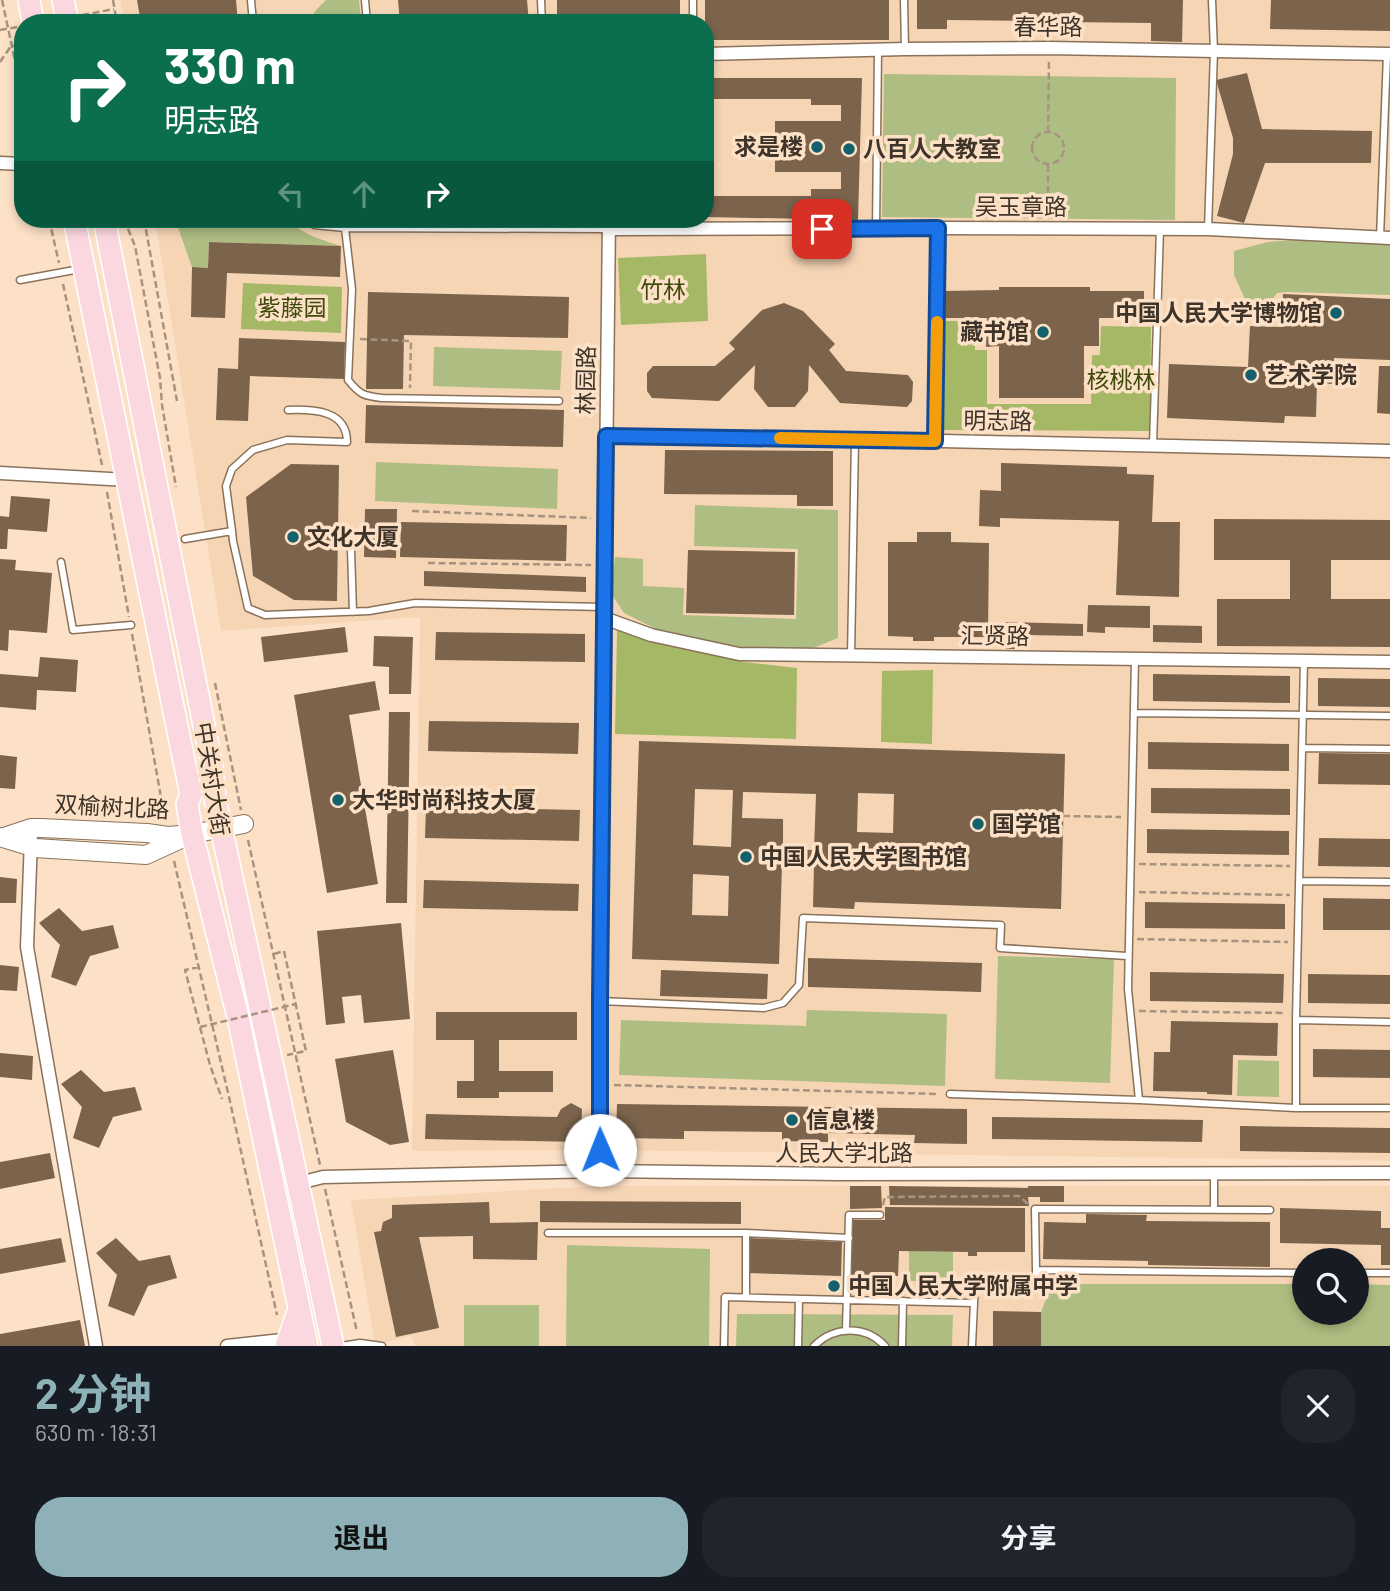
<!DOCTYPE html>
<html lang="zh">
<head>
<meta charset="utf-8">
<style>
	:root { --surface:#171b24; --page:#20242c; --text:#f1f3f6; --muted:#9ea1a6; --accent:#8eb1b8 }
	body { margin:0; font-family:Barlow,"Noto Sans SC",sans-serif; background:var(--page); color:var(--text); height:100vh; display:flex; flex-direction:column; font-size:26px; white-space:nowrap }
	* { box-sizing:border-box; margin:0 }
	p { font-size:23px; color:var(--muted) }
	.icon { flex:none; width:38px; height:38px; fill:none; stroke:currentColor; stroke-width:2; stroke-linecap:round; stroke-linejoin:round }
	.map { position:relative; height:1346px; overflow:hidden }
	.sheet { display:flex; flex-direction:column; background:var(--surface); flex:1 }
	.sheet>* { flex:none }
	.top-card { position:absolute; left:14px; top:14px; width:700px; height:214px; border-radius:28px; box-shadow:0 4px 10px #0003; background:#0b6e4f; color:#fff; overflow:hidden }
	.tools { position:absolute; left:1292px; top:1248px; display:grid; gap:14px }
	.tools a { display:grid; place-items:center; width:77px; height:77px; border-radius:50%; background:var(--surface); box-shadow:0 4px 10px #0003; font-size:35px }
	.pin { position:absolute; display:grid; place-items:center; width:60px; height:60px; color:#fff; margin:-30px; border-radius:14px; box-shadow:0 4px 10px #0006 }
	.me { position:absolute; width:77px; margin:-38px; rotate:359deg; stroke-linejoin:round; filter:drop-shadow(0 0 5px #0008) }
	.turn { display:flex; align-items:center; gap:24px; height:147px; padding:0 35px; font-size:32px }
	.turn .icon { width:91px; height:91px; stroke-width:2.5 }
	.turn b { display:block; font-size:49px; line-height:60px }
	.lanes { display:flex; align-items:center; height:66px; padding:0 35px; background:#0003; justify-content:center; gap:35px; direction:ltr }
	.lanes .off { opacity:.35 }
	.round { display:grid; place-items:center; flex:none; width:74px; height:74px; border-radius:28px; background:var(--page) }
	.summary { display:flex; align-items:center; justify-content:space-between; height:119px; padding:0 35px }
	h1 { font-size:42px; font-weight:700; line-height:52px; color:var(--accent) }
	.action { display:flex; gap:14px; margin-top:auto; padding:14px 35px }
	.action a { flex:1; height:80px; border-radius:28px; background:var(--accent); color:#111; font-size:28px; font-weight:700; line-height:80px; text-align:center }
	.action a+a { background:var(--page); color:var(--text) }
	.map>svg:first-child { display:block }
	.built { fill:#f6d5b5; fill-rule:evenodd }
	.green { fill:#aebd81 }
	.forest { fill:#a4b865 }
	.building { fill:#7b634c; fill-rule:evenodd }
	.lines { fill:none; stroke-linecap:round; stroke-linejoin:round }
	.lane-casing { stroke:#8a725a; stroke-width:9 }
	.street-casing { stroke:#8a725a; stroke-width:15 }
	.secondary-casing { stroke:#8a725a; stroke-width:20 }
	.primary-casing { stroke:#fff; stroke-width:24 }
	.path { stroke:#a79380; stroke-width:2.5; stroke-dasharray:7 3.5; stroke-linecap:butt }
	.lane { stroke:#fff; stroke-width:6 }
	.street { stroke:#fff; stroke-width:12 }
	.secondary { stroke:#fff; stroke-width:18 }
	.primary { stroke:#fbd8e0; stroke-width:21 }
	.path-bridge { stroke:#a79380; stroke-width:2.5; stroke-dasharray:7 3.5; stroke-linecap:butt }
	.route-casing { stroke:#114b97; stroke-width:18 }
	.route { stroke:#1a73e8; stroke-width:12 }
	.slow { stroke:#f59e0b; stroke-width:12 }
	.poi-dot { fill:#14606c; stroke:#fde1c7; stroke-width:2.5 }
	.labels { text-anchor:middle; stroke-width:7; stroke-linejoin:round; paint-order:stroke }
	.street-label { font-size:23px; fill:#3f342a; stroke:#fde1c7 }
	.poi-label { font-size:23px; font-weight:bold; fill:#3f342a; stroke:#fde1c7; text-anchor:start }
	.park-label { font-size:23px; fill:#3e4a0a; stroke:#fde1c7 }
</style>
</head>
<body>
<div class="map">
<svg width="1390" height="1346" viewBox="0 0 1390 1346">
	<rect width="100%" height="100%" fill="#fde1c7"/>
	<path class="built" d="M 120,0 L 1390,0 L 1390,1161 L 600,1150 L 412,1151 L 420,617 L 221,631 L 155,219 L 705,219 L 705,23 L 124,23 Z
		M 598,1186 L 1390,1186 L 1390,1346 L 415,1346 L 411,1336 L 375,1345 L 351,1200 ZM 1304,1260 L 1356,1260 L 1356,1312 L 1304,1312 Z"/>
	<path class="green" d="M 326,0 L 359,0 L 361,23 L 308,23 L 316,10 Z
		M 884,74 L 1176,78 L 1175,220 L 882,217 Z
		M 175,219 L 287,219 C 301,234 322,240 341,246 L 209,242 L 208,268 L 192,267 Z
		M 1313,239 L 1390,242 L 1390,295 L 1289,292 L 1277,293 L 1265,309 L 1245,299 L 1234,275 L 1234,251 L 1268,242 Z
		M 434,347 L 562,351 L 560,390 L 433,386 Z
		M 376,462 L 558,469 L 557,509 L 375,501 Z
		M 695,505 L 838,510 L 838,638 L 811,649 L 736,647 L 666,634 L 624,613 L 611,593 L 615,557 L 643,559 L 643,586 L 684,588 L 683,615 L 796,619 L 798,549 L 694,546 Z
		M 998,956 L 1114,959 L 1110,1083 L 995,1079 Z
		M 807,1010 L 947,1014 L 945,1086 L 619,1075 L 621,1020 L 806,1026 Z
		M 1238,1060 L 1279,1061 L 1279,1097 L 1237,1096 Z
		M 567,1245 L 710,1249 L 709,1346 L 566,1346 Z
		M 909,1251 L 953,1252 L 953,1281 L 909,1281 Z
		M 1052,1284 L 1304,1284 L 1304,1312 L 1356,1312 L 1356,1284 L 1390,1285 L 1390,1346 L 1041,1346 L 1041,1312 Z
		M 464,1305 L 539,1305 L 539,1346 L 464,1346 Z
		M 737,1314 L 953,1315 L 952,1346 L 736,1346 Z"/>
	<path class="forest" d="M 706,254 L 708,321 L 621,325 L 618,258 Z
		M 243,283 L 342,287 L 341,333 L 241,329 Z
		M 942,321 L 975,321 L 975,350 L 987,350 L 987,404 L 1091,404 L 1092,355 L 1100,355 L 1101,326 L 1151,327 L 1150,431 L 941,430 Z
		M 617,630 L 744,662 L 797,668 L 796,739 L 615,734 Z
		M 933,670 L 932,744 L 881,742 L 882,671 Z"/>
	<path class="building" d="M 137,0 L 236,0 L 238,23 L 141,23 Z
		M 398,0 L 527,0 L 529,23 L 400,23 Z
		M 557,0 L 680,0 L 680,23 L 557,23 Z
		M 705,0 L 889,0 L 889,40 L 705,40 Z
		M 917,0 L 1183,0 L 1182,42 L 1151,41 L 1151,23 L 1067,22 L 1067,27 L 1033,27 L 1033,21 L 947,20 L 947,29 L 917,29 Z
		M 1271,0 L 1390,0 L 1390,31 L 1270,29 Z
		M 1247,73 L 1262,129 L 1372,131 L 1371,163 L 1265,163 L 1244,223 L 1217,216 L 1233,154 L 1233,138 L 1216,80 Z
		M 705,78 L 862,78 L 858,220 L 705,217 L 705,196 L 811,196 L 811,189 L 841,189 L 841,172 L 775,172 L 775,121 L 841,121 L 841,105 L 811,105 L 811,99 L 705,99 Z
		M 209,242 L 341,246 L 340,277 L 227,273 L 225,318 L 191,317 L 192,267 L 208,268 Z
		M 999,287 L 1090,287 L 1090,291 L 1144,291 L 1144,318 L 1099,318 L 1099,346 L 1084,346 L 1084,398 L 999,398 L 999,346 L 986,347 L 987,318 L 944,318 L 944,291 L 999,290 Z
		M 368,292 L 569,297 L 568,338 L 404,335 L 403,389 L 366,389 Z
		M 1283,294 L 1390,299 L 1390,360 L 1334,358 L 1333,384 L 1317,383 L 1316,417 L 1285,416 L 1284,423 L 1167,418 L 1169,364 L 1248,367 L 1250,326 L 1282,327 Z
		M 784,303 L 803,311 L 835,344 L 829,350 L 846,371 L 908,375 L 913,382 L 912,401 L 907,407 L 840,403 L 809,365 L 808,391 L 795,407 L 768,407 L 754,389 L 755,365 L 719,401 L 652,398 L 647,391 L 647,373 L 653,366 L 715,366 L 735,349 L 729,343 L 762,310 Z
		M 239,338 L 345,342 L 344,379 L 250,376 L 248,421 L 216,420 L 218,368 L 238,369 Z
		M 1379,366 L 1390,366 L 1390,414 L 1377,413 Z
		M 366,405 L 564,410 L 563,447 L 365,443 Z
		M 665,450 L 833,451 L 833,506 L 797,506 L 797,495 L 664,494 Z
		M 1001,463 L 1127,467 L 1127,474 L 1154,475 L 1152,522 L 1180,522 L 1179,597 L 1116,595 L 1119,521 L 1000,518 L 1000,527 L 979,526 L 980,490 L 1001,491 Z
		M 291,464 L 339,465 L 337,601 L 294,600 L 253,576 L 246,497 Z
		M 11,496 L 50,499 L 47,532 L 8,529 L 7,549 L 0,549 L 0,516 L 9,517 Z
		M 365,509 L 397,509 L 396,558 L 364,557 Z
		M 1214,519 L 1390,520 L 1390,560 L 1331,560 L 1331,599 L 1390,599 L 1390,647 L 1217,646 L 1217,599 L 1290,599 L 1290,560 L 1214,560 Z
		M 401,522 L 567,525 L 566,561 L 400,557 Z
		M 917,532 L 951,532 L 951,542 L 989,543 L 988,637 L 934,637 L 934,641 L 913,641 L 913,637 L 888,636 L 888,542 L 917,542 Z
		M 688,550 L 795,552 L 794,615 L 686,613 Z
		M 0,559 L 16,560 L 15,570 L 52,573 L 47,633 L 9,630 L 8,651 L 0,650 Z
		M 424,571 L 586,577 L 586,592 L 424,586 Z
		M 1088,605 L 1150,606 L 1150,628 L 1105,627 L 1105,633 L 1087,632 Z
		M 1006,622 L 1083,624 L 1083,636 L 1027,635 L 1027,649 L 1006,649 Z
		M 1153,625 L 1202,626 L 1202,643 L 1153,642 Z
		M 345,627 L 348,652 L 264,662 L 261,637 Z
		M 436,632 L 585,634 L 585,662 L 435,660 Z
		M 374,636 L 413,637 L 411,694 L 389,694 L 389,667 L 373,666 Z
		M 40,657 L 78,660 L 76,692 L 37,690 L 36,710 L 0,707 L 0,674 L 38,677 Z
		M 1153,674 L 1290,676 L 1290,703 L 1153,701 Z
		M 1318,678 L 1390,679 L 1390,707 L 1318,706 Z
		M 375,681 L 380,710 L 349,715 L 378,884 L 327,893 L 294,695 Z
		M 389,712 L 410,712 L 407,903 L 386,903 Z
		M 429,721 L 579,723 L 578,754 L 428,751 Z
		M 639,741 L 1065,754 L 1061,909 L 855,902 L 854,909 L 813,907 L 814,865 L 782,864 L 779,964 L 632,959 ZM 695,789 L 733,790 L 731,847 L 693,845 ZM 743,792 L 816,794 L 814,850 L 783,849 L 783,819 L 742,818 ZM 858,793 L 894,794 L 893,833 L 857,832 ZM 693,874 L 729,876 L 728,916 L 692,915 Z
		M 1148,742 L 1289,744 L 1289,771 L 1148,769 Z
		M 1319,753 L 1390,754 L 1390,785 L 1318,784 Z
		M 0,755 L 17,757 L 15,789 L 0,788 Z
		M 1151,788 L 1290,789 L 1290,815 L 1151,813 Z
		M 426,807 L 580,810 L 579,841 L 425,838 Z
		M 1147,829 L 1289,831 L 1289,855 L 1147,853 Z
		M 1319,838 L 1390,839 L 1390,867 L 1318,866 Z
		M 0,877 L 17,879 L 16,903 L 0,903 Z
		M 424,880 L 579,884 L 578,911 L 423,908 Z
		M 1323,898 L 1390,899 L 1390,930 L 1323,930 Z
		M 1145,902 L 1285,904 L 1285,929 L 1145,928 Z
		M 59,908 L 82,931 L 113,925 L 119,948 L 90,956 L 76,986 L 51,977 L 60,945 L 39,923 Z
		M 401,923 L 410,1019 L 364,1023 L 361,995 L 342,997 L 345,1023 L 326,1025 L 317,931 Z
		M 808,958 L 982,963 L 981,992 L 808,987 Z
		M 0,965 L 19,967 L 17,991 L 0,990 Z
		M 661,970 L 768,974 L 767,999 L 660,996 Z
		M 1150,972 L 1284,974 L 1283,1003 L 1150,1001 Z
		M 1308,974 L 1390,975 L 1390,1004 L 1308,1003 Z
		M 436,1012 L 577,1012 L 577,1040 L 499,1040 L 499,1071 L 553,1071 L 553,1092 L 499,1092 L 499,1098 L 457,1098 L 457,1081 L 474,1081 L 474,1040 L 436,1040 Z
		M 1171,1021 L 1278,1023 L 1277,1056 L 1233,1055 L 1232,1095 L 1207,1094 L 1207,1092 L 1153,1091 L 1154,1052 L 1170,1052 Z
		M 1313,1049 L 1390,1050 L 1390,1078 L 1313,1077 Z
		M 393,1050 L 409,1142 L 390,1145 L 346,1122 L 335,1059 Z
		M 0,1053 L 33,1056 L 32,1080 L 0,1077 Z
		M 81,1070 L 104,1092 L 135,1087 L 142,1110 L 113,1117 L 99,1148 L 73,1138 L 82,1107 L 61,1084 Z
		M 571,1103 L 582,1109 L 581,1142 L 425,1139 L 426,1114 L 557,1117 L 561,1109 Z
		M 617,1104 L 967,1109 L 967,1144 L 914,1143 L 915,1135 L 828,1133 L 828,1142 L 782,1141 L 782,1132 L 684,1131 L 684,1139 L 616,1138 Z
		M 992,1117 L 1203,1120 L 1202,1142 L 992,1139 Z
		M 1240,1126 L 1390,1128 L 1390,1153 L 1240,1151 Z
		M 50,1153 L 55,1178 L 0,1189 L 0,1162 Z
		M 850,1186 L 881,1186 L 882,1208 L 850,1209 Z
		M 889,1186 L 1028,1188 L 1028,1186 L 1064,1186 L 1064,1202 L 1040,1202 L 1040,1197 L 1028,1197 L 1029,1206 L 890,1205 Z
		M 540,1201 L 741,1202 L 741,1224 L 540,1222 Z
		M 489,1202 L 490,1223 L 538,1222 L 537,1260 L 473,1259 L 473,1236 L 419,1237 L 439,1328 L 396,1337 L 374,1232 L 381,1231 L 383,1222 L 392,1218 L 392,1205 Z
		M 885,1207 L 1025,1208 L 1025,1252 L 977,1252 L 977,1256 L 968,1256 L 968,1252 L 899,1251 L 898,1276 L 882,1276 L 882,1282 L 870,1282 L 870,1276 L 847,1276 L 847,1220 L 885,1220 Z
		M 1280,1208 L 1381,1211 L 1381,1228 L 1390,1228 L 1390,1265 L 1381,1265 L 1381,1245 L 1280,1243 Z
		M 1086,1214 L 1147,1215 L 1146,1221 L 1270,1222 L 1270,1267 L 1148,1265 L 1148,1261 L 1043,1259 L 1044,1222 L 1086,1223 Z
		M 61,1238 L 66,1262 L 0,1274 L 0,1249 Z
		M 116,1238 L 139,1261 L 170,1255 L 177,1278 L 148,1286 L 134,1316 L 108,1306 L 117,1275 L 96,1253 Z
		M 748,1238 L 842,1242 L 841,1276 L 747,1273 Z
		M 993,1311 L 1041,1312 L 1041,1346 L 993,1346 Z
		M 80,1320 L 85,1346 L 0,1346 L 0,1334 Z"/>
	<g class="lines">
		<defs>
			<path id="lane" d="M 251,0 L 253,23
				M 365,0 L 367,23
				M 541,0 L 542,23
				M 904,0 L 905,49
				M 693,23 L 693,0
				M 306,219 L 314,225 L 345,228 L 609,229
				M 345,228 L 352,289 L 348,380 C 360,395 364,396 382,398 L 559,401
				M 876,229 L 878,50
				M 1208,229 L 1214,51 L 1212,0
				M 1380,238 L 1387,54
				M 20,280 L 80,269
				M 935,441 L 938,228
				M 1153,445 L 1160,229
				M 232,531 L 226,486 L 232,469 L 253,450 L 287,440 L 347,442 C 347,410 313,409 288,410
				M 185,539 L 232,531 L 233,541 L 248,608 L 265,615 L 369,611 L 415,603 L 604,607
				M 351,550 L 353,612
				M 61,562 L 73,630 L 131,625
				M 851,656 L 855,439
				M 1135,659 L 1128,989 L 1139,1100
				M 1134,713 L 1390,716
				M 1303,748 L 1390,749
				M 1300,881 L 1390,882
				M 600,1001 L 764,1008 L 783,1003 L 799,985 L 803,918 L 1001,925 L 1000,948 L 1127,956
				M 1296,1020 L 1390,1022
				M 950,1094 L 1139,1100 L 1296,1108 L 1390,1108
				M 1296,1108 L 1296,1020 L 1304,661
				M 1214,1174 L 1214,1209
				M 548,1233 L 746,1233
				M 1036,1270 L 1035,1209 L 1270,1210
				M 1356,1273 L 1390,1273
				M 746,1297 L 746,1233 L 849,1238
				M 974,1303 L 975,1281 L 1036,1283 L 1036,1270 L 1304,1273
				M 846,1330 L 849,1215 L 880,1215
				M 341,1346 L 360,1343 L 382,1346
				M 724,1346 L 725,1297 L 974,1303 L 972,1346
				M 798,1346 L 799,1299
				M 814,1346 C 834,1326 865,1325 885,1346
				M 902,1346 L 903,1301"/>
			<path id="street" d="M 705,54 L 905,49 L 1049,48 L 1390,54
				M 0,163 L 23,164
				M 609,229 L 938,228 L 1208,229 L 1390,238
				M 606,436 L 855,439 L 1390,451
				M 0,473 L 128,480
				M 604,618 L 651,635 L 739,654 L 1390,662
				M 31,839 L 27,947 L 96,1346
				M 601,1171 L 599,1085 L 600,1001 L 609,219
				M 299,1183 L 323,1177 L 601,1171 L 837,1174 L 1390,1173
				M 227,1346 L 282,1340"/>
			<path id="secondary" d="M 0,837 L 35,848 L 146,855 L 183,838
				M 4,837 L 31,828 L 41,828 L 147,833 L 168,836 L 192,834 L 244,824"/>
			<path id="primary" d="M 29,0 L 33,23
				M 63,0 L 68,23
				M 74,219 L 191,795 L 187,804 L 192,834 L 238,1017 L 307,1346
				M 104,219 L 212,766 L 215,799 L 333,1346
				M 286,1346 L 299,1309"/>
		</defs>
		<use href="#lane" class="lane-casing"/>
		<use href="#street" class="street-casing"/>
		<use href="#secondary" class="secondary-casing"/>
		<use href="#primary" class="primary-casing"/>
		<path class="path" d="M 2,0 L 23,98
			M 113,0 L 117,23
			M 0,62 L 11,46 L 19,45
			M1032 148a16 16 0 1 1 32 0a16 16 0 1 1-32 0Z
			M 1048,132 L 1049,61
			M 1048,165 L 1048,215
			M 49,219 L 59,263
			M 124,219 L 135,246 L 160,378 L 162,405 L 176,487
			M 144,219 L 177,401
			M 63,284 L 102,465
			M 360,339 L 411,341 L 410,388
			M 107,492 L 129,617
			M 412,511 L 591,518
			M 428,563 L 591,565
			M 132,634 L 165,820
			M 215,683 L 241,810
			M 1063,816 L 1121,817
			M 248,840 L 320,1165
			M 174,861 L 229,1097 L 277,1315
			M 1139,864 L 1290,866
			M 1139,892 L 1290,895
			M 1137,939 L 1288,942
			M 274,954 L 284,951 L 306,1051 L 287,1055
			M 199,967 L 185,970 L 210,1065 L 222,1099
			M 1139,1011 L 1286,1013
			M 614,1085 L 939,1094
			M 325,1189 L 357,1332
			M 883,1205 L 885,1197 L 1019,1196 L 1028,1204"/>
		<use href="#lane" class="lane"/>
		<use href="#street" class="street"/>
		<use href="#secondary" class="secondary"/>
		<use href="#primary" class="primary"/>
		<path class="path-bridge" d="M 41,23 L 114,9
			M 0,30 L 23,26
			M 200,1027 L 296,1004"/>
	</g>
	<g class="lines">
		<defs>
			<path id="route" d="M 600,1150 L 600,1001 L 606,436 L 935,441 L 938,228 L 822,229"/>
		</defs>
		<use href="#route" class="route-casing"/>
		<use href="#route" class="route"/>
		<path class="slow" d="M 780,438 L 935,441 L 937,322"/>
	</g>
	<g class="poi-dot">
		<circle cx="817" cy="147" r="7"/>
		<circle cx="849" cy="149" r="7"/>
		<circle cx="1336" cy="313" r="7"/>
		<circle cx="1043" cy="332" r="7"/>
		<circle cx="1251" cy="375" r="7"/>
		<circle cx="293" cy="537" r="7"/>
		<circle cx="338" cy="800" r="7"/>
		<circle cx="978" cy="824" r="7"/>
		<circle cx="746" cy="857" r="7"/>
		<circle cx="792" cy="1120" r="7"/>
		<circle cx="834" cy="1286" r="7"/>
	</g>
	<g class="labels">
		<g class="street-label">
			<text x="1048" y="35">春华路</text>
			<text x="1021" y="215">吴玉章路</text>
			<text transform="translate(586 380) rotate(-89)" y="8">林园路</text>
			<text transform="translate(998 421) rotate(1)" y="8">明志路</text>
			<text transform="translate(995 636) rotate(1)" y="8">汇贤路</text>
			<text transform="translate(212 779) rotate(81)" y="8">中关村大街</text>
			<text transform="translate(112 807) rotate(3)" y="8">双榆树北路</text>
			<text x="844" y="1161">人民大学北路</text>
		</g>
		<g class="poi-label">
			<text x="803" y="155" text-anchor="end">求是楼</text>
			<text x="863" y="157">八百人大教室</text>
			<text x="1322" y="321" text-anchor="end">中国人民大学博物馆</text>
			<text x="1029" y="340" text-anchor="end">藏书馆</text>
			<text x="1265" y="383">艺术学院</text>
			<text x="307" y="545">文化大厦</text>
			<text x="352" y="808">大华时尚科技大厦</text>
			<text x="992" y="832">国学馆</text>
			<text x="760" y="865">中国人民大学图书馆</text>
			<text x="806" y="1128">信息楼</text>
			<text x="848" y="1294">中国人民大学附属中学</text>
		</g>
		<g class="park-label">
			<text x="663" y="298">竹林</text>
			<text x="292" y="316">紫藤园</text>
			<text x="1121" y="388">核桃林</text>
		</g>
	</g>
</svg>
<div class="tools">
<a><svg class="icon" aria-label="search" viewBox="0 0 24 24"><circle cx="10" cy="10" r="6"/><path d="M15 15l6 6"/></svg></a>
</div>
<div class="pin" style="left:822px;top:229px;background:#d93025"><svg class="icon" aria-label="arrive" viewBox="0 0 24 24"><path d="M6 21V4h12l-3 4 3 4H6"/></svg></div>
<svg class="me" style="left:600px;top:1150px" viewBox="-20 -20 40 40"><circle r="19" fill="#fff"/><path d="M0-13L10 11 0 6-10 11z" fill="#1a73e8"/></svg>
<div class="top-card">
<div class="turn"><svg class="icon" aria-label="right" viewBox="0 0 24 24"><path d="M7 20v-9h11M14 6l5 5-5 5"/></svg><div><b>330 m</b>明志路</div></div>
<div class="lanes"><svg class="icon off" aria-label="left" viewBox="0 0 24 24"><path d="M17 20v-9H6M10 6l-5 5 5 5"/></svg><svg class="icon off" aria-label="ahead" viewBox="0 0 24 24"><path d="M12 20V5M6 11l6-6 6 6"/></svg><svg class="icon" aria-label="right" viewBox="0 0 24 24"><path d="M7 20v-9h11M14 6l5 5-5 5"/></svg></div>
</div>
</div>
<section class="sheet">
<div class="summary"><div><h1>2 分钟</h1><p>630 m · 18:31</p></div><a class="round"><svg class="icon" aria-label="close" viewBox="0 0 24 24"><path d="M6 6l12 12M18 6L6 18"/></svg></a></div>
<div class="action"><a>退出</a><a>分享</a></div>
</section>
</body>
</html>
